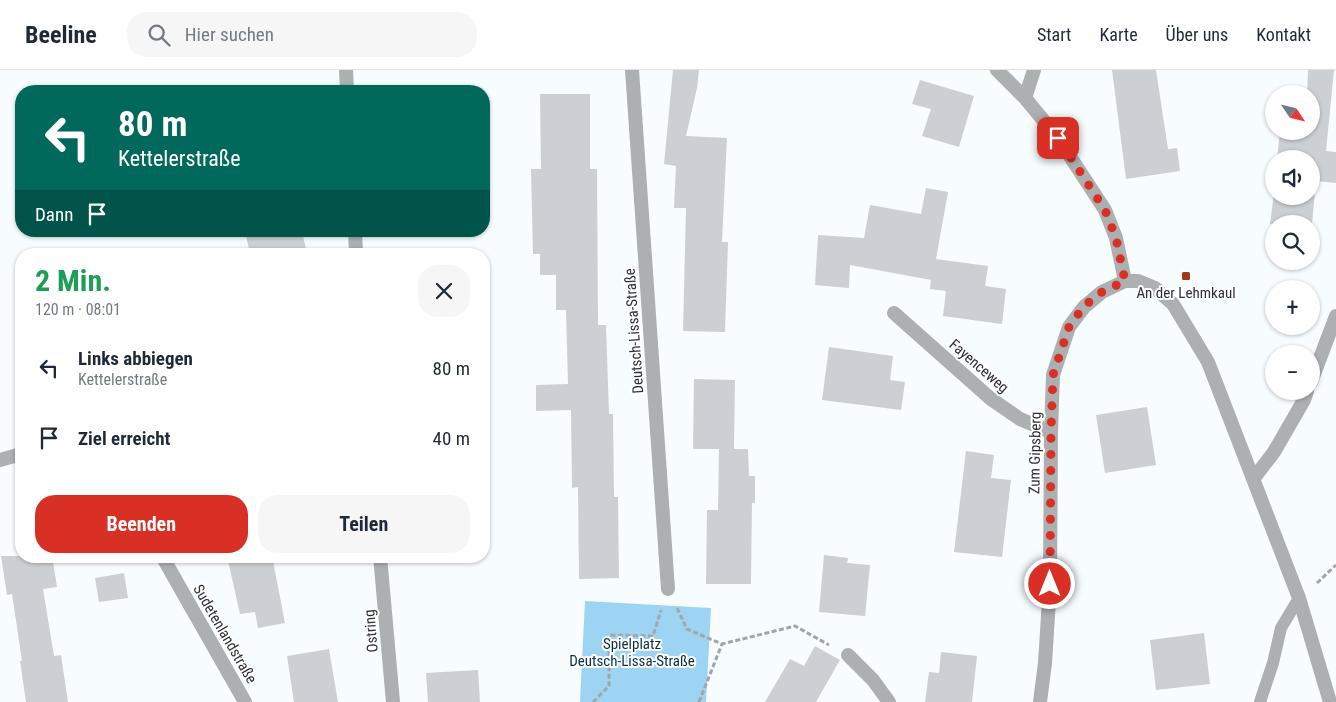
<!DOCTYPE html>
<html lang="de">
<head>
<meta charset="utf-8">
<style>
	:root { --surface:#fff; --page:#f6f6f7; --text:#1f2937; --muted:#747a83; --line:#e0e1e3; --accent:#d93025 }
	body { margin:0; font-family:"Roboto Condensed",sans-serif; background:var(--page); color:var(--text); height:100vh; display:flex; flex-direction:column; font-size:19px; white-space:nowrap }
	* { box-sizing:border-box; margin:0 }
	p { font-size:16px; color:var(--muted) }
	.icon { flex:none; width:28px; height:28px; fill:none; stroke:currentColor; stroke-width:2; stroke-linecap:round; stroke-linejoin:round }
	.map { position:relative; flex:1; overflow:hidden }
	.side { position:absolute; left:15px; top:178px; width:475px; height:315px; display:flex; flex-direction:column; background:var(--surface); border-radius:20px; box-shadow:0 1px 4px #0004 }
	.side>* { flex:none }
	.banner { position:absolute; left:15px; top:15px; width:475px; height:152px; border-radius:20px; box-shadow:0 1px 4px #0004; background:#00695c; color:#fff; overflow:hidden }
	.needle { width:32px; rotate:125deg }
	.buttons { position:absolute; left:1265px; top:15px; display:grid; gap:10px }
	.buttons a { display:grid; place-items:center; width:55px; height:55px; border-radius:50%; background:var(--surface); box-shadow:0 1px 4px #0004; font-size:25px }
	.pin { position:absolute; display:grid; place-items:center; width:42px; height:42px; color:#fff; margin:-21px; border-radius:10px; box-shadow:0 2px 8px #0006 }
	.me { position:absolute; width:55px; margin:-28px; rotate:0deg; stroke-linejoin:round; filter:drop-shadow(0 0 4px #0008) }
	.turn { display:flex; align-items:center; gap:18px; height:105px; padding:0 20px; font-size:22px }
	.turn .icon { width:65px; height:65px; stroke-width:2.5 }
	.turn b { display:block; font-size:35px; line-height:42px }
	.then { display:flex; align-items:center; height:48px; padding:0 20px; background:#0003; gap:10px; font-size:19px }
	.round { display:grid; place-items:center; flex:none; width:52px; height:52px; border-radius:20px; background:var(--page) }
	.summary { display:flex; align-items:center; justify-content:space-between; height:85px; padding:0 20px }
	h1 { font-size:30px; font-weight:700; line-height:38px; color:#1e9e55 }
	.primary-button { display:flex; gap:10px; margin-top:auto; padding:10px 20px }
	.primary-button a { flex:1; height:58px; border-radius:20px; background:var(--accent); color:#fff; font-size:20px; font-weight:700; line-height:58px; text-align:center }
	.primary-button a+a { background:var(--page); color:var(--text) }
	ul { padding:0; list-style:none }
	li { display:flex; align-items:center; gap:15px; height:70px; padding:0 20px }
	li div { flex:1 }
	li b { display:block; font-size:19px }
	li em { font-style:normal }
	header { display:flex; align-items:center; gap:30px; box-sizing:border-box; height:70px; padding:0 25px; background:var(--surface); border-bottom:1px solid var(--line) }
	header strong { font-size:24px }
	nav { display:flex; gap:28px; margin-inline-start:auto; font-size:18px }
	.search { width:350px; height:45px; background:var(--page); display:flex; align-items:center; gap:12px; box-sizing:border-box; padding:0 18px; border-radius:20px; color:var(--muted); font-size:19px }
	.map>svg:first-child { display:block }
	.green { fill:#9ed4f3 }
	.building { fill:#cccfd4 }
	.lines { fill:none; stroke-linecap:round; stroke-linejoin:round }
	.path { stroke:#a2a6a8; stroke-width:3; stroke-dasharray:5 2.5; stroke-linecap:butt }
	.service { stroke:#adb0b0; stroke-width:12 }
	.minor { stroke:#adb0b0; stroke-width:14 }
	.route { stroke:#d93025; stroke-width:9; stroke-dasharray:0 16.2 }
	.poi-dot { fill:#a0381b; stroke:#fff; stroke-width:2 }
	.labels { text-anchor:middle; stroke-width:4; stroke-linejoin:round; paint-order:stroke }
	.poi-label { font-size:15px; fill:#2e3031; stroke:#fff }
	.street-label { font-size:15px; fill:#2e3031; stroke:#fff }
	.park-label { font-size:15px; fill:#082f41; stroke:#fff }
</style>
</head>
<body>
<header>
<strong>Beeline</strong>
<div class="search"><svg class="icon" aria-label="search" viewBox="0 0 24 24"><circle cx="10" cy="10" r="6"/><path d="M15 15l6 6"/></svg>Hier suchen</div>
<nav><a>Start</a><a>Karte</a><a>Über uns</a><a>Kontakt</a></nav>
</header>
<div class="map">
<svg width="1336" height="632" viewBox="0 0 1336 632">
	<rect width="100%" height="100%" fill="#f7fcff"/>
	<path class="green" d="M 585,531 L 711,538 L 706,632 L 580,632 Z"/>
	<path class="building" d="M 673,0 L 699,0 L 697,18 L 686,66 L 727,68 L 722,172 L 728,172 L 725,262 L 683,261 L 686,138 L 674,138 L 676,96 L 664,94 Z
		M 1112,0 L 1156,0 L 1168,79 L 1177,78 L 1180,101 L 1126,109 Z
		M 1308,0 L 1334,0 L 1326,81 L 1336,82 L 1336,113 L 1316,111 L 1312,154 L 1270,154 L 1274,123 L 1274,126 L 1311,126 L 1311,89 L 1277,89 L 1280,61 L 1311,61 L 1311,24 L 1307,24 Z
		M 920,10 L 974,26 L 959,77 L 922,66 L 931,39 L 912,34 Z
		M 540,24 L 590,24 L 590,99 L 597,99 L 598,255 L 606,255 L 609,344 L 613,344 L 614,427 L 618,427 L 619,508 L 579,509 L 578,417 L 572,418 L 571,340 L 536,341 L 536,315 L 568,314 L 566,240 L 556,240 L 556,205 L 540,205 L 540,184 L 533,184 L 531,99 L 541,99 Z
		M 926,118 L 948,122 L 936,189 L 988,196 L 985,216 L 1006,219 L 1002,254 L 943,246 L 946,221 L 930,219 L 931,210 L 850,195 L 849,218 L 815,215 L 818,165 L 864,168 L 870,135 L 921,144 Z
		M 245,161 L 302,161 L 307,184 L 250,184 Z
		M 829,277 L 893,286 L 890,310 L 905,312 L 901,340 L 822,330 Z
		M 694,309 L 735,310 L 734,379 L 748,379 L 749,406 L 755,406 L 755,433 L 752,433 L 751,514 L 706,514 L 707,440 L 718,440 L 719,379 L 693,379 Z
		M 1147,337 L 1156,395 L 1105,403 L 1096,345 Z
		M 966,381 L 994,385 L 991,408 L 1011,410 L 1002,487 L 954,482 Z
		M 824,485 L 848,488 L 847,493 L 870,495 L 865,546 L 819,542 Z
		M 1,486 L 52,486 L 57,517 L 43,519 L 54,586 L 61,585 L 68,632 L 26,632 L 20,591 L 22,591 L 12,524 L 7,525 Z
		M 227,486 L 272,486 L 285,553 L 258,558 L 255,542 L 240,544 Z
		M 124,503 L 128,528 L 99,532 L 95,508 Z
		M 1204,563 L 1210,614 L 1156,620 L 1150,570 Z
		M 815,576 L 840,590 L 816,632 L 765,632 L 790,589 L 804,596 Z
		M 329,579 L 338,632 L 294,632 L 287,586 Z
		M 941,582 L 977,586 L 972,632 L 925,632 L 929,602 L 939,603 Z
		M 478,600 L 480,632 L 428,632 L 426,603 Z"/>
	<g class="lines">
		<path class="path" d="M 1317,513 L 1336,495
			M 677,538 L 687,559 L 722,574 L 795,556 L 829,575
			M 593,632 L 609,616 L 609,565 L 653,566 L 661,540
			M 699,632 L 722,574"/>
		<path class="service" d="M 1260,632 L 1273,593 L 1281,558 L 1299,528"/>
		<path class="minor" d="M 346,0 L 347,21
			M 632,0 L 668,519
			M 997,0 L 1025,28 L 1058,68 L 1105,140 L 1116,168 L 1125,211
			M 1025,28 L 1034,0
			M 355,161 L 356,184
			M 894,243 L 991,329 L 1020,349 L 1051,362
			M 1311,312 L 1336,246
			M 0,390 L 21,384
			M 1254,408 L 1274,382 L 1304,330 L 1307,321
			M 162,486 L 245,632
			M 380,486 L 393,632
			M 848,585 L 873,610 L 889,632
			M 1040,632 L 1045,593 L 1050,514 L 1051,362 L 1053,305 L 1069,257 L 1084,237 L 1102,222 L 1125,211 L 1138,211 L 1155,218 L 1173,234 L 1208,292 L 1299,528 L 1330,632"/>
	</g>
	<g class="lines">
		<path class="route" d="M 1050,514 L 1051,362 L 1053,305 L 1069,257 L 1084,236 L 1102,222 L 1125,211 L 1116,168 L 1105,140 L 1058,68"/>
	</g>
	<rect class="poi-dot" x="1181" y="201" width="10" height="10" rx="2.5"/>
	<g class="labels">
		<g class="poi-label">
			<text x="1186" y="228">An der Lehmkaul</text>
		</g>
		<g class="street-label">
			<text transform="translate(634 261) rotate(-94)" y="5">Deutsch-Lissa-Straße</text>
			<text transform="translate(979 296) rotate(41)" y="5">Fayenceweg</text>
			<text transform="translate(1035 383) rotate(-89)" y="5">Zum Gipsberg</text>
			<text transform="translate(371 561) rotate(-95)" y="5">Ostring</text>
			<text transform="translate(225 564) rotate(60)" y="5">Sudetenlandstraße</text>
		</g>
		<g class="park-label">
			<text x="632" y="579">Spielplatz<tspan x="632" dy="17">Deutsch-Lissa-Straße</tspan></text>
		</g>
	</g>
</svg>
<div class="buttons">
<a><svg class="needle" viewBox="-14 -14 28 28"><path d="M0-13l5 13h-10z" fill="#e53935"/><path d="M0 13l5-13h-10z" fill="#747a83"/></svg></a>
<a><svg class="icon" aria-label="sound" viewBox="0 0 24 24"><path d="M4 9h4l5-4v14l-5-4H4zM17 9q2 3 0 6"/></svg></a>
<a><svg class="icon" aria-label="search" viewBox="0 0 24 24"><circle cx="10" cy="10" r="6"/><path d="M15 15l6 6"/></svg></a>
<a>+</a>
<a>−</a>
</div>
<div class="pin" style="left:1058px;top:68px;background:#d93025"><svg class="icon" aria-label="arrive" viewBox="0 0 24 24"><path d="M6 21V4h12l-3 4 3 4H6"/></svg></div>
<svg class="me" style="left:1050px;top:514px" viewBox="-20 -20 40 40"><circle r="17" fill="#d93025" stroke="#fff" stroke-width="3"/><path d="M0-11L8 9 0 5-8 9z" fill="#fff"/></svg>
<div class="banner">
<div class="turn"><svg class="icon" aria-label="left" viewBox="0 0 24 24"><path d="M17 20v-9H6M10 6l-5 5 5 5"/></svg><div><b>80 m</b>Kettelerstraße</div></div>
<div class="then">Dann<svg class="icon" aria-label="arrive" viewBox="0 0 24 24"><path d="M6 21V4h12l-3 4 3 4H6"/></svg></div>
</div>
<section class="side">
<div class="summary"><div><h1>2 Min.</h1><p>120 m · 08:01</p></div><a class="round"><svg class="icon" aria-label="close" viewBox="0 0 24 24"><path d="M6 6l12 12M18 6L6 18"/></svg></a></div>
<ul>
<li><svg class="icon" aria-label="left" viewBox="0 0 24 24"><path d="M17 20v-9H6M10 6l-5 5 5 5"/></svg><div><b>Links abbiegen</b><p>Kettelerstraße</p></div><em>80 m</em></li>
<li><svg class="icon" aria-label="arrive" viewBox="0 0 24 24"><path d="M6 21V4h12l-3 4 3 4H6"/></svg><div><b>Ziel erreicht</b></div><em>40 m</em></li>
</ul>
<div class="primary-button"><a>Beenden</a><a>Teilen</a></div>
</section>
</div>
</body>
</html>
